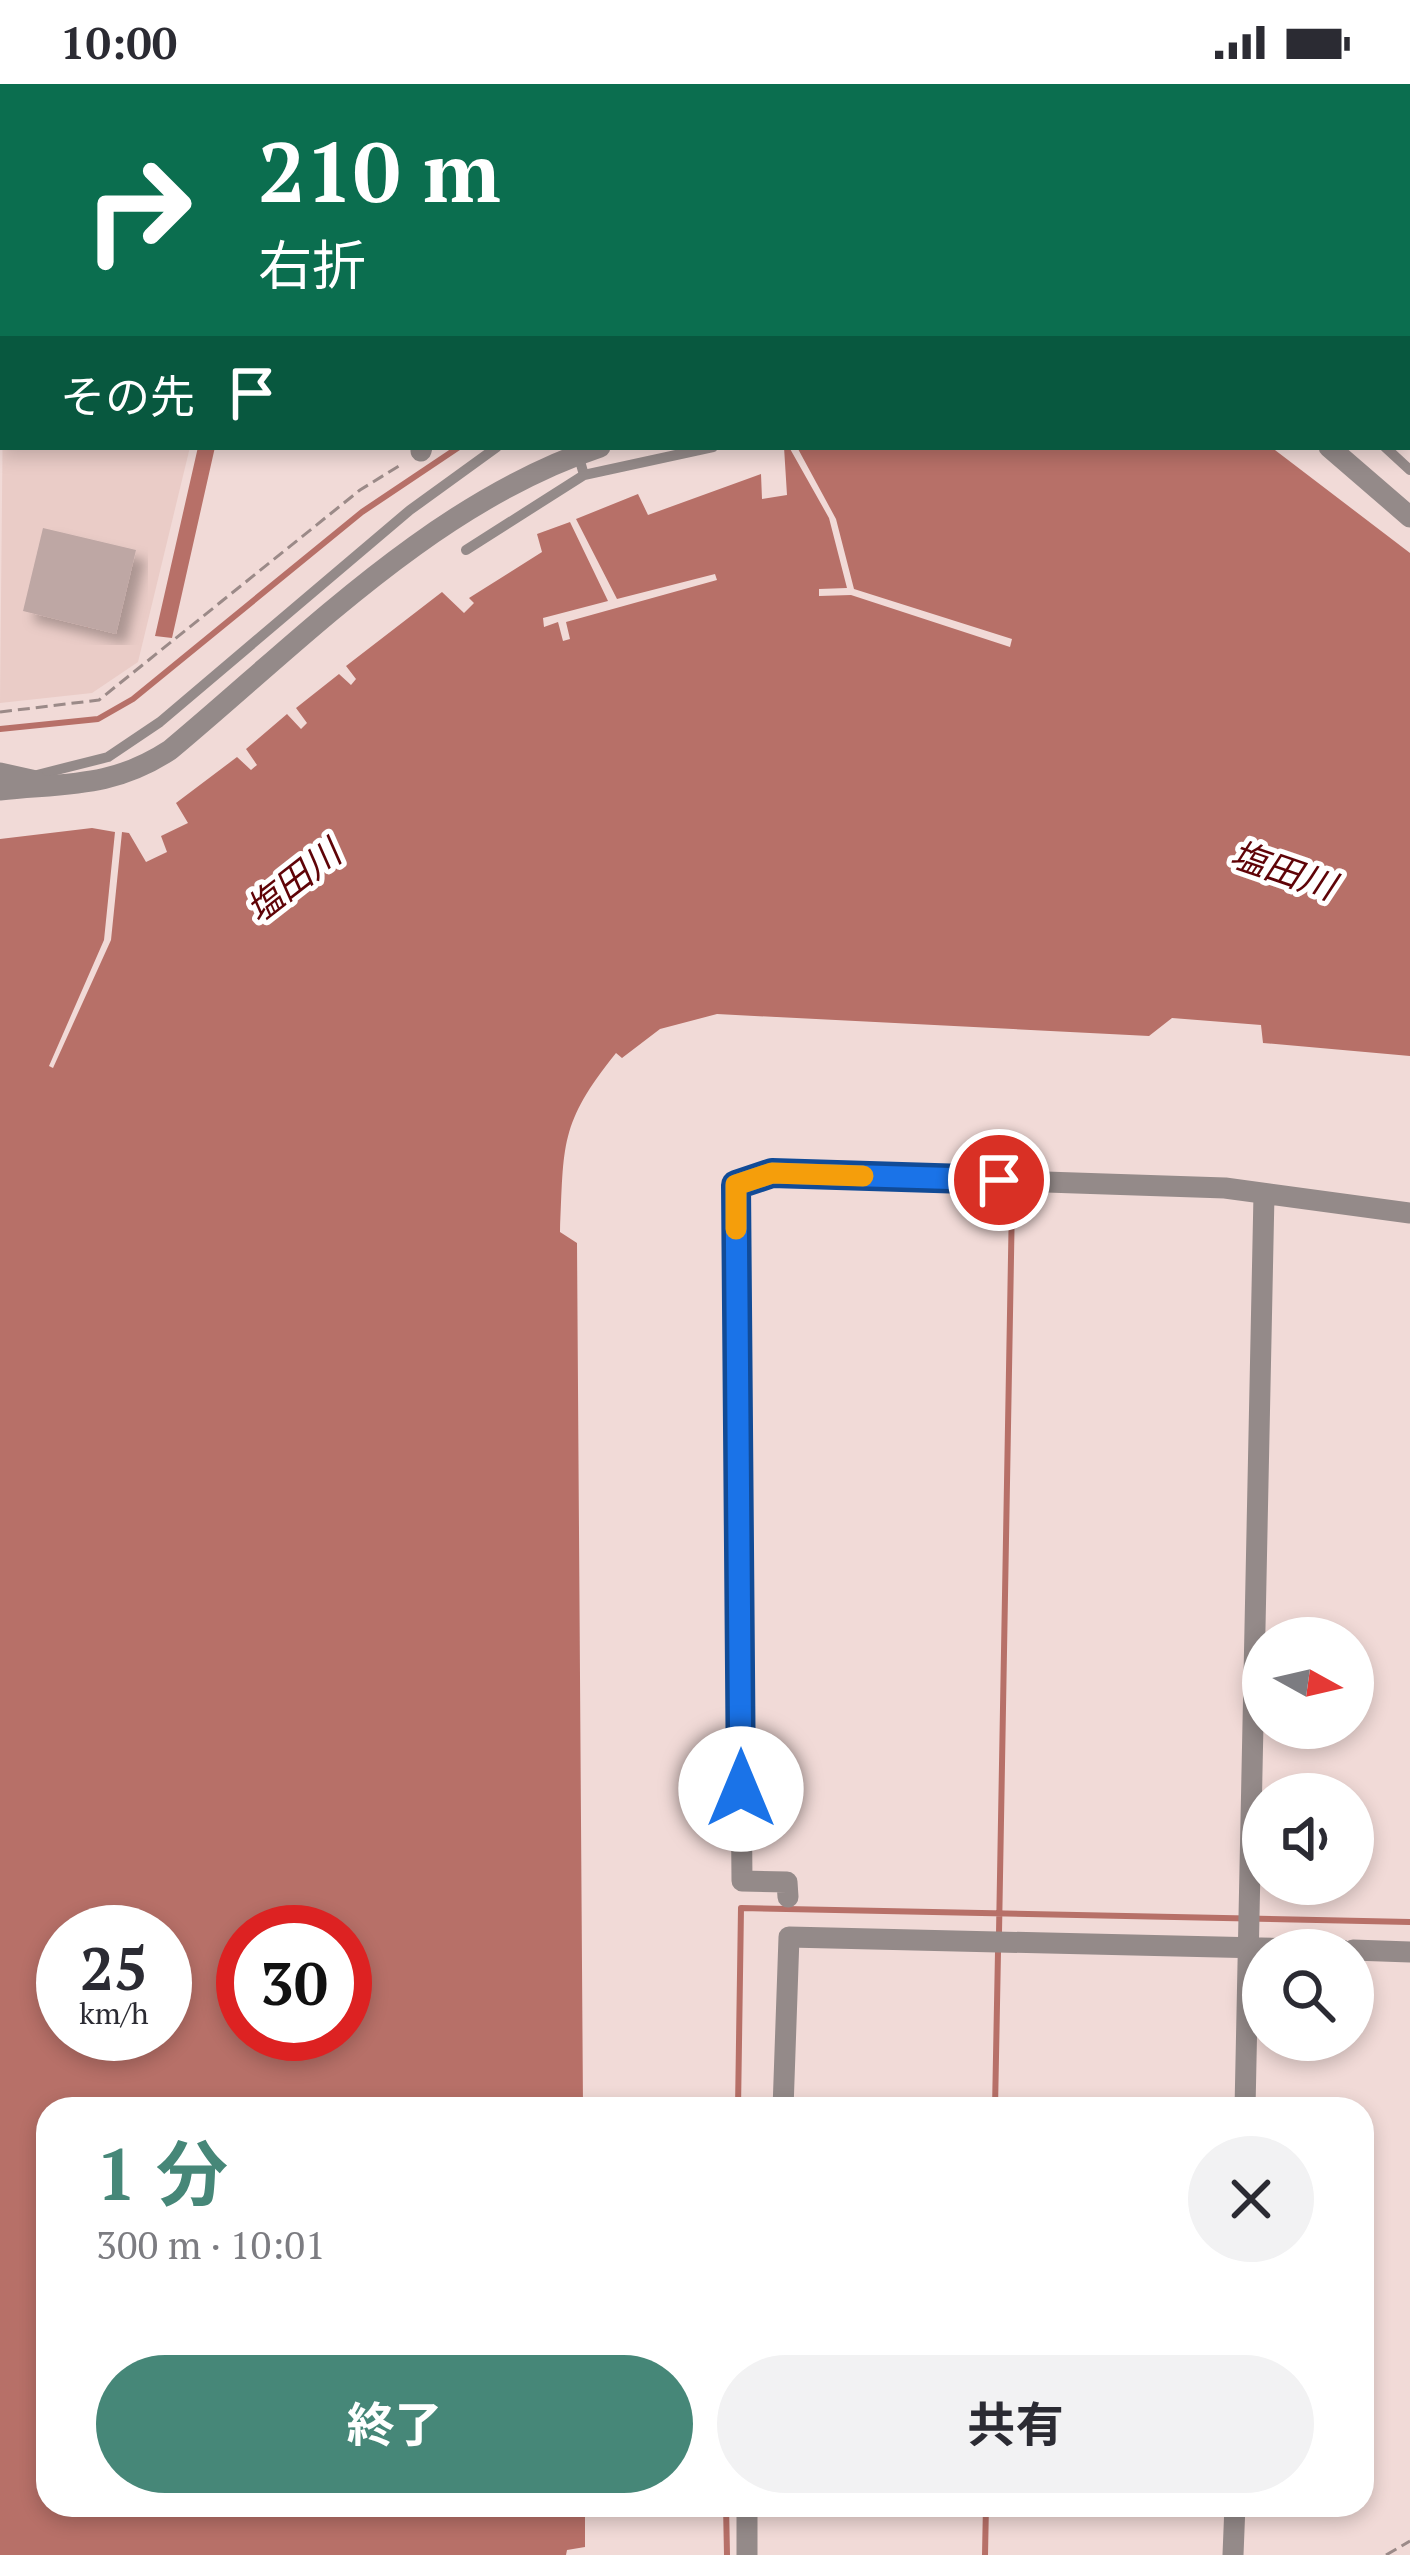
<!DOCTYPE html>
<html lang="ja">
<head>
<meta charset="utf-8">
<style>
	:root { --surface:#fff; --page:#f2f2f3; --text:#2b2b33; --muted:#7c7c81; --accent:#468778 }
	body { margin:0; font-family:"PT Serif","Noto Sans JP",serif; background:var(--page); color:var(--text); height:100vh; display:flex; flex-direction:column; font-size:45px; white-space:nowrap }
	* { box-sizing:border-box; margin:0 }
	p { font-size:39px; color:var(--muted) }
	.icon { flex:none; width:66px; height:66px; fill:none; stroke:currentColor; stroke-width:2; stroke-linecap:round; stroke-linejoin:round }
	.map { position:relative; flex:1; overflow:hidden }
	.drawer { position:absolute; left:36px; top:2013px; width:1338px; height:420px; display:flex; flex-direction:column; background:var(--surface); border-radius:36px; box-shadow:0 6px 18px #0003 }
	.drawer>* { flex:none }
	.hud { position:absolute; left:0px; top:0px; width:1410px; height:366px; box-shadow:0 6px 18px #0003; background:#0b6e4f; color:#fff; overflow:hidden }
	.needle { width:78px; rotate:98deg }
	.tools { position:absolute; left:1242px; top:1533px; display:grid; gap:24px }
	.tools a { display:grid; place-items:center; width:132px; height:132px; border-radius:50%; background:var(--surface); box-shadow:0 6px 18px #0003; font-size:60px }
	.speed { position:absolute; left:36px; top:1821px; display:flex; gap:24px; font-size:60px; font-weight:700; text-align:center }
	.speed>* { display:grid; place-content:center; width:156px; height:156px; border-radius:50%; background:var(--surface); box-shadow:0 6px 18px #0003; line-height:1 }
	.speed small { font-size:30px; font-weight:400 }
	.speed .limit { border:18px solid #d22; background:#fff; color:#111 }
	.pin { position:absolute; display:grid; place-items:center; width:102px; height:102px; color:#fff; margin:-51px; border:6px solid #fff; border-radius:50%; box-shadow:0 3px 12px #0007 }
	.me { position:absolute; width:132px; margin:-66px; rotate:0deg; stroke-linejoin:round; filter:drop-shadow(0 0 9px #0008) }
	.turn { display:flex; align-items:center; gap:42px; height:252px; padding:0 60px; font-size:54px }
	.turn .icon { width:156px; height:156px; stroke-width:2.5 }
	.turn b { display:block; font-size:84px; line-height:102px }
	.then { display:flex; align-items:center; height:114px; padding:0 60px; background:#0003; gap:24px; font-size:45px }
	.round { display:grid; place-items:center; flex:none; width:126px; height:126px; border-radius:63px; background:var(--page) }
	.overview { display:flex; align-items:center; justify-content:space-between; height:204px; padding:0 60px }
	h1 { font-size:72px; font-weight:700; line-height:90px; color:var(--accent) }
	.button { display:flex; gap:24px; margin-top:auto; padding:24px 60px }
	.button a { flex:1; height:138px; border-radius:72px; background:var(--accent); color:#fff; font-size:48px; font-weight:700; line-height:138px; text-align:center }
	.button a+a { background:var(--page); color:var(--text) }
	.status { display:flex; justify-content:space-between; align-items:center; height:84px; padding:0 60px; background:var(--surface); direction:ltr }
	.status svg { height:33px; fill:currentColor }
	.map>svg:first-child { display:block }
	.built { fill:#eaccc7 }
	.water { fill:#b77068; fill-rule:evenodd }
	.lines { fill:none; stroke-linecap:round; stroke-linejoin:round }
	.stream { stroke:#b77068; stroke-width:6 }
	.building { fill:#bea7a4; filter:url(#shadow) }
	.path { stroke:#9b8a88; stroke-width:3; stroke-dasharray:12 6; stroke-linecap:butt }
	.lane { stroke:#948a89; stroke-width:10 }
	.street { stroke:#948a89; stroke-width:21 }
	.route-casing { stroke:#114b97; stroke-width:30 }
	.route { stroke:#1a73e8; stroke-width:21 }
	.slow { stroke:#f59e0b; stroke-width:21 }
	.labels { text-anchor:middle; stroke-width:10; stroke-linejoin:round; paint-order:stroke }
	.water-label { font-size:36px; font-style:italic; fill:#5f0307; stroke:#fff }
</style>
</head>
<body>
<div class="status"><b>10:00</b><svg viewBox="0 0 49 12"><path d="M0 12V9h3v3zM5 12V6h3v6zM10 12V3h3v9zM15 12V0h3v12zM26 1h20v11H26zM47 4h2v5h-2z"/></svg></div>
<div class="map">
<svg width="1410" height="2471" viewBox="0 0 1410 2471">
	<defs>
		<filter id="shadow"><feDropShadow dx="10" dy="10" stdDeviation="6" flood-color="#0004"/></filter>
	</defs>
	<rect width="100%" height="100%" fill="#f1dad7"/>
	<path class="built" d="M 3,314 L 3,363 L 190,363 L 138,578 L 92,609 L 0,619 Z"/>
	<path class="water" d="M 198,363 L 215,363 L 172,554 L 155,552 Z
		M 784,363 L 789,363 L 829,434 L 847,504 L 819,505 L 819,512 L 851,511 L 1010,563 L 1012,555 L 854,505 L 836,435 L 797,363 L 1271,363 L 1410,469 L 1410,972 L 1263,959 L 1261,941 L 1172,934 L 1149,952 L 717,930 L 660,945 L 622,974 L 616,969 C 559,1040 564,1060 560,1148 L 577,1159 L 583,2025 L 48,2025 L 48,2421 L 585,2421 L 585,2463 L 567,2466 L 566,2471 L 0,2471 L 0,755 L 92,744 L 115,748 L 104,856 L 49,982 L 53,984 L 111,856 L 122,748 L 129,749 L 146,778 L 167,768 L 161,752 L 188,739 L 176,719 L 237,673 L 251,686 L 257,681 L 246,665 L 287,630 L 301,645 L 307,639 L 296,624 L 339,590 L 351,601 L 356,595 L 346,582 L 442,508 L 464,529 L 474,519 L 469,514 L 542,468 L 537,450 L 570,438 L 608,517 L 543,534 L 544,543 L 558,538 L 563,557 L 570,555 L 566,538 L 717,496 L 715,490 L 617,515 L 576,435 L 638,410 L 648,431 L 761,390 L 762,415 L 787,411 ZM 165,1848 L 165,1950 L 63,1950 L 63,1848 ZM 345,1848 L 345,1950 L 243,1950 L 243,1848 Z"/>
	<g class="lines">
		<path class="stream" d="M 1407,3 L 1407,0
			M 1407,342 L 1410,344
			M 0,645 L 98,635 L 133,615 L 362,428 L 459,363
			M 999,1849 L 1012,1117
			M 738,2025 L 741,1824 L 1410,1838
			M 995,2025 L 998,1868
			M 726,2421 L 727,2471
			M 985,2471 L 986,2421"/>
	</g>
	<path class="building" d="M 43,444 L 136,466 L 116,550 L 23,527 Z"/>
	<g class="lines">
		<path class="path" d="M 1398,3 L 1399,0
			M 1407,321 L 1410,323
			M 0,628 L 99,616 L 360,406 L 402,380
			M 1386,2471 L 1410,2457"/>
		<path class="lane" d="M 1385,363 L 1410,386
			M 584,391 L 713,363
			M 466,466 L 584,391 L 578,370
			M 33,692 L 108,673 L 160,638 L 410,426 L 497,363"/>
		<path class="street" d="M 68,3 L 69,0
			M 505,3 L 506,0
			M 0,84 L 3,84
			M 0,288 L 3,275
			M 1329,363 L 1410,433
			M 421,367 L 422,363
			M 0,689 L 36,697
			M 0,706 C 67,699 112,704 170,666 C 302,556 434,418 600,363
			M 788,1813 L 787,1798 L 742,1797 L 736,1101 L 772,1089 L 1225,1104 L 1410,1129
			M 1353,1866 L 1410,1868
			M 783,2025 L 789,1853 L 1342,1866
			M 1245,2025 L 1264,1110
			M 747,2471 L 747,2421
			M 1233,2471 L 1235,2421"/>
	</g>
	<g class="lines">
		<defs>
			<path id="route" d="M 741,1705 L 736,1101 L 772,1089 L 999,1096"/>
		</defs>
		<use href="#route" class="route-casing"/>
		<use href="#route" class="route"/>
		<path class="slow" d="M 736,1145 L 736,1101 L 772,1089 L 863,1092"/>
	</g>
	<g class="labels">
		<g class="water-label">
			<text transform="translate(1283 786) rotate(19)" y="13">塩田川</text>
			<text transform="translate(293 797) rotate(-38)" y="13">塩田川</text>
		</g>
	</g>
</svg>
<div class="tools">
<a><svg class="needle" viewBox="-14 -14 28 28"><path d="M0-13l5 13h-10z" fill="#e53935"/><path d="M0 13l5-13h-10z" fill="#7c7c81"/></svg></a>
<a><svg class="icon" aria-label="sound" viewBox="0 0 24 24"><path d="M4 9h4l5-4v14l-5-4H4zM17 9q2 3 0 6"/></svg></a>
<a><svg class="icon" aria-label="search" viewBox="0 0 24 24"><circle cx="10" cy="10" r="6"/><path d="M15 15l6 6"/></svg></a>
</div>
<div class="speed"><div>25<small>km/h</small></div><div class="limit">30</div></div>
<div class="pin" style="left:999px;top:1096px;background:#d93025"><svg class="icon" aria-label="arrive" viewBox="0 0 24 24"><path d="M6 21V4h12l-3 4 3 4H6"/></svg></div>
<svg class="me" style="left:741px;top:1705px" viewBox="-20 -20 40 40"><circle r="19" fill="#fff"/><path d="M0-13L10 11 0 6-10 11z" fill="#1a73e8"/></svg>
<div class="hud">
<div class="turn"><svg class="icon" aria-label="right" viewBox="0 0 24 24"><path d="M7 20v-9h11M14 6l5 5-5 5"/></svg><div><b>210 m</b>右折</div></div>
<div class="then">その先<svg class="icon" aria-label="arrive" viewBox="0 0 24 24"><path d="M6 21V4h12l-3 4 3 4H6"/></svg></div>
</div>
<section class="drawer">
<div class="overview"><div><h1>1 分</h1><p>300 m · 10:01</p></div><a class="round"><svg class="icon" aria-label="close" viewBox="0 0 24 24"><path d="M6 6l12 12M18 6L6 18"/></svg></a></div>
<div class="button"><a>終了</a><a>共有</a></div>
</section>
</div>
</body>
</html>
